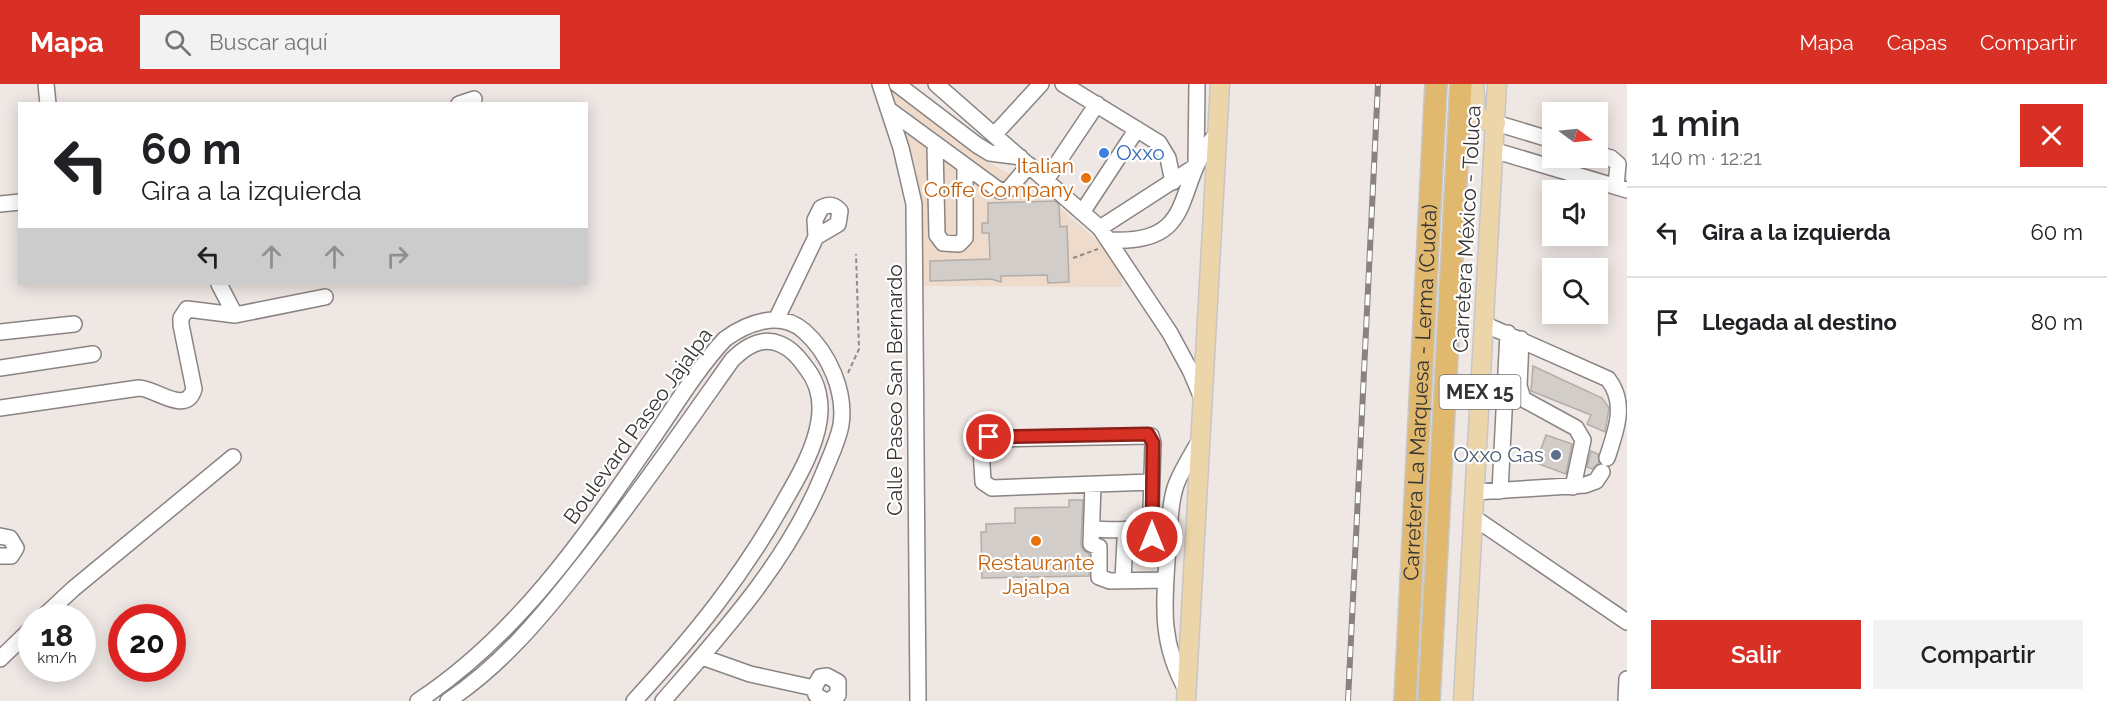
<!DOCTYPE html>
<html lang="es">
<head>
<meta charset="utf-8">
<style>
	:root { --surface:#fff; --page:#f2f2f2; --text:#202124; --muted:#757577; --line:#e0e0e0; --accent:#d93025 }
	body { margin:0; font-family:Raleway,sans-serif; background:var(--page); color:var(--text); height:100vh; display:flex; flex-direction:column; font-size:22px; white-space:nowrap }
	* { box-sizing:border-box; margin:0 }
	p { font-size:20px; color:var(--muted) }
	.icon { flex:none; width:33px; height:33px; fill:none; stroke:currentColor; stroke-width:2; stroke-linecap:round; stroke-linejoin:round }
	.map { position:relative; flex:1; overflow:hidden }
	.details { display:flex; flex-direction:column; background:var(--surface); width:480px }
	.details>* { flex:none }
	.banner { position:absolute; left:18px; top:18px; width:570px; height:183px; border-radius:0px; box-shadow:0 3px 15px #0003; background:#fff; color:var(--text); overflow:hidden }
	.needle { width:39px; rotate:105deg }
	.fabs { position:absolute; left:1542px; top:18px; display:grid; gap:12px }
	.fabs a { display:grid; place-items:center; width:66px; height:66px; border-radius:0px; background:var(--surface); box-shadow:0 3px 15px #0003; font-size:30px }
	.speed { position:absolute; left:18px; top:520px; display:flex; gap:12px; font-size:30px; font-weight:700; text-align:center }
	.speed>* { display:grid; place-content:center; width:78px; height:78px; border-radius:50%; background:var(--surface); box-shadow:0 3px 15px #0003; line-height:1 }
	.speed small { font-size:15px; font-weight:400 }
	.speed .limit { border:9px solid #d22; background:#fff; color:#111 }
	.pin { position:absolute; display:grid; place-items:center; width:51px; height:51px; color:#fff; margin:-26px; border:3px solid #fff; border-radius:50%; box-shadow:0 2px 6px #0007 }
	.me { position:absolute; width:66px; margin:-33px; rotate:0deg; stroke-linejoin:round; filter:drop-shadow(0 0 4px #0008) }
	.turn { display:flex; align-items:center; gap:21px; height:126px; padding:0 24px; font-size:27px }
	.turn .icon { width:78px; height:78px; stroke-width:2.5 }
	.turn b { display:block; font-size:42px; line-height:51px }
	.lanes { display:flex; align-items:center; height:57px; padding:0 24px; background:#0003; justify-content:center; gap:30px; direction:ltr }
	.lanes .off { opacity:.35 }
	.round { display:grid; place-items:center; flex:none; width:63px; height:63px; border-radius:0px; background:var(--page) }
	.head { display:flex; align-items:center; justify-content:space-between; height:102px; padding:0 24px }
	h1 { font-size:36px; font-weight:600; line-height:45px }
	.action { display:flex; gap:12px; margin-top:auto; padding:12px 24px }
	.action a { flex:1; height:69px; border-radius:0px; background:var(--accent); color:#fff; font-size:24px; font-weight:600; line-height:69px; text-align:center }
	.action a+a { background:var(--page); color:var(--text) }
	ul { padding:0; list-style:none }
	li { display:flex; align-items:center; gap:18px; height:90px; padding:0 24px; border-top:2px solid var(--line) }
	li div { flex:1 }
	li b { display:block; font-size:22px }
	li em { font-style:normal }
	header { display:flex; align-items:center; gap:36px; box-sizing:border-box; height:84px; padding:0 30px; background:var(--accent); color:#fff }
	header strong { font-size:28px }
	nav { display:flex; gap:33px; margin-inline-start:auto; font-size:21px }
	.search { width:420px; height:54px; background:var(--page); display:flex; align-items:center; gap:15px; box-sizing:border-box; padding:0 21px; border-radius:0px; color:var(--muted); font-size:22px }
	main { display:flex; flex:1; min-height:0 }
	.map>svg:first-child { display:block }
	.education { fill:#eedbcb }
	.building { fill:#d2cdc9; stroke:#b2ada8; stroke-width:1.5 }
	.lines { fill:none; stroke-linecap:round; stroke-linejoin:round }
	.minor-casing { stroke:#8a8482; stroke-width:18 }
	.major-casing { stroke:#c7c6c6; stroke-width:21 }
	.highway-casing { stroke:#c7c6c6; stroke-width:24 }
	.path { stroke:#8f8a88; stroke-width:2; stroke-dasharray:4.5 3; stroke-linecap:butt }
	.minor { stroke:#fff; stroke-width:15 }
	.major { stroke:#ecd5a9; stroke-width:18 }
	.highway { stroke:#e0b96f; stroke-width:21 }
	.rail-casing { stroke:#888381; stroke-width:6 }
	.rail { stroke:#fff; stroke-width:4; stroke-dasharray:11; stroke-linecap:butt }
	.route-casing { stroke:#8d1f18; stroke-width:15 }
	.route { stroke:#d93025; stroke-width:10 }
	.shop-dot { fill:#3f7fe0; stroke:#fff; stroke-width:2 }
	.food-dot { fill:#e8710a; stroke:#fff; stroke-width:2 }
	.service-dot { fill:#5c6f8a; stroke:#fff; stroke-width:2 }
	.labels { text-anchor:middle; stroke-width:4.5; stroke-linejoin:round; paint-order:stroke }
	.shield { fill:#fff; stroke:#727070; stroke-width:1.5 }
	.shield-label { font-size:20px; font-weight:bold; fill:#363332 }
	.shop-label { font-size:21px; fill:#366cbe; stroke:#fff; text-anchor:start }
	.food-label { font-size:21px; fill:#c56008; stroke:#fff; text-anchor:end }
	.street-label { font-size:21px; fill:#363332; stroke:#fff }
	.service-label { font-size:21px; fill:#4e5e75; stroke:#fff; text-anchor:end }
</style>
</head>
<body>
<header>
<strong>Mapa</strong>
<div class="search"><svg class="icon" aria-label="search" viewBox="0 0 24 24"><circle cx="10" cy="10" r="6"/><path d="M15 15l6 6"/></svg>Buscar aquí</div>
<nav><a>Mapa</a><a>Capas</a><a>Compartir</a></nav>
</header>
<main>
<div class="map">
<svg width="1627" height="617" viewBox="0 0 1627 617">
	<rect width="100%" height="100%" fill="#eee7e4"/>
	<path class="education" d="M 885,0 L 890,0 L 939,37 L 984,76 L 1059,117 L 1059,123 L 1105,164 L 1122,187 L 1122,203 L 923,202 L 922,129 L 916,87 L 903,43 Z"/>
	<path class="building" d="M 1055,117 L 1059,121 L 1060,143 L 1067,142 L 1069,198 L 1048,199 L 1047,191 L 1001,192 L 1001,198 L 991,195 L 930,197 L 930,177 L 990,175 L 989,149 L 982,149 L 982,139 L 988,139 L 988,119 Z
		M 1533,282 L 1602,314 L 1609,324 L 1605,348 L 1587,340 L 1591,331 L 1531,307 Z
		M 1546,351 L 1572,360 L 1566,390 L 1536,379 Z
		M 1591,367 L 1598,370 L 1599,379 L 1592,385 L 1587,383 Z
		M 1069,416 L 1083,416 L 1081,460 L 1083,466 L 1089,470 L 1089,492 L 982,494 L 981,448 L 986,448 L 986,440 L 1015,439 L 1015,424 L 1069,423 Z"/>
	<g class="lines">
		<defs>
			<path id="minor" d="M 46,0 L 48,20
				M 880,0 L 901,64 L 914,120 L 918,617
				M 897,0 L 977,61 L 990,69 L 1020,73
				M 936,0 L 1100,144 L 1170,249 L 1191,288 L 1202,314
				M 1063,0 L 1159,59 L 1168,74 L 1173,98
				M 459,20 L 474,15
				M 888,25 L 1000,107 L 1009,105 L 1029,81
				M 1496,39 L 1552,56
				M 994,51 L 1041,0
				M 935,62 L 937,151 L 943,159 L 959,160 L 965,154 L 965,83
				M 1493,66 L 1627,106
				M 1598,70 L 1611,74 L 1618,80 L 1616,102
				M 1046,96 L 1097,20
				M 0,120 L 20,118
				M 1083,127 L 1137,45
				M 1100,144 L 1196,82 L 1197,0
				M 1110,156 C 1201,161 1172,98 1216,51
				M 219,200 L 235,231
				M 776,236 L 816,153 L 815,136 L 821,124 C 829,120 834,120 840,127 L 838,140 L 816,153
				M 1484,240 L 1608,295 C 1627,319 1616,347 1607,374
				M 0,248 L 74,240
				M 1521,255 L 1519,302 L 1523,315 L 1576,344 L 1583,356 L 1573,403
				M 0,284 L 93,270
				M 0,324 L 139,304 C 155,304 186,332 194,305 L 181,241 L 181,234 L 187,225 L 235,231 L 325,213
				M 1093,400 L 1091,460 L 1099,463 L 1099,493 L 1110,497 L 1166,496
				M 1500,407 L 1508,249
				M 1475,408 L 1585,401 L 1596,397 L 1602,388
				M 1473,433 L 1627,538
				M 1092,445 C 1112,445 1146,452 1151,426 L 1153,359 L 1151,352 L 985,355 L 981,364 L 983,398 L 992,404 L 1151,398
				M 0,452 L 10,454 L 16,464 L 11,472 L 0,472
				M 1123,495 L 1125,457 L 1152,453 L 1151,426
				M 42,534 L 73,505 L 233,373
				M 702,573 L 750,590 L 814,604
				M 0,575 L 32,544
				M 1187,607 C 1159,558 1164,519 1168,464 C 1170,443 1169,421 1176,401 C 1182,385 1192,370 1200,356
				M 418,617 C 517,552 584,454 650,358 C 674,324 696,286 725,255 C 747,239 780,226 804,247 C 829,269 846,308 841,341 C 838,357 830,373 824,388 C 789,476 724,547 663,617
				M 448,617 C 500,582 538,537 576,489 C 631,420 681,348 732,276 C 745,263 761,252 780,260 C 792,265 799,274 807,285 C 818,299 822,318 819,337 C 815,364 799,392 785,416 C 742,493 694,552 634,617
				M 825,617 L 816,611 L 814,604 L 820,593 L 827,592 L 838,598 L 838,611 L 828,617
				M 1626,617 L 1627,595"/>
			<path id="major" d="M 1474,0 L 1476,27 L 1479,35 L 1496,39
				M 1186,617 L 1220,0
				M 1463,617 L 1497,0"/>
			<g id="highway">
				<path id="s1" d="M 1405,617 L 1436,0"/>
				<path d="M 1429,617 L 1461,0"/>
			</g>
		</defs>
		<use href="#minor" class="minor-casing"/>
		<use href="#major" class="major-casing"/>
		<use href="#highway" class="highway-casing"/>
		<path class="path" d="M 1073,174 L 1098,165
			M 848,289 L 859,265 L 856,170"/>
		<use href="#minor" class="minor"/>
		<use href="#major" class="major"/>
		<use href="#highway" class="highway"/>
		<defs>
			<path id="rail" d="M 1348,617 L 1378,0"/>
		</defs>
		<use href="#rail" class="rail-casing"/>
		<use href="#rail" class="rail"/>
	</g>
	<g class="lines">
		<defs>
			<path id="route" d="M 989,353 L 1148,350 L 1153,359 L 1152,453"/>
		</defs>
		<use href="#route" class="route-casing"/>
		<use href="#route" class="route"/>
	</g>
	<circle class="shop-dot" cx="1104" cy="69" r="6"/>
	<g class="food-dot">
		<circle cx="1086" cy="94" r="6"/>
		<circle cx="1036" cy="457" r="6"/>
	</g>
	<circle class="service-dot" cx="1556" cy="371" r="6"/>
	<g class="labels">
		<rect class="shield" x="1439.5" y="291" width="81" height="34" rx="4.5"/>
		<g class="shield-label">
			<text x="1480" y="315">MEX 15</text>
		</g>
		<g class="shop-label">
			<text x="1116" y="76">Oxxo</text>
		</g>
		<g class="food-label">
			<text x="1074" y="89">Italian<tspan x="1074" dy="24">Coffe Company</tspan></text>
			<text x="1036" y="486" text-anchor="middle">Restaurante<tspan x="1036" dy="24">Jajalpa</tspan></text>
		</g>
		<g class="street-label">
			<text transform="translate(1467 145) rotate(-87)" y="7">Carretera México - Toluca</text>
			<text transform="translate(895 306) rotate(-90)" y="7">Calle Paseo San Bernardo</text>
			<text dy="7" stroke="none"><textPath href="#s1" startOffset="309">Carretera La Marquesa - Lerma (Cuota)</textPath></text>
			<text transform="translate(638 342) rotate(-54)" y="7">Boulevard Paseo Jajalpa</text>
		</g>
		<g class="service-label">
			<text x="1544" y="378">Oxxo Gas</text>
		</g>
	</g>
</svg>
<div class="fabs">
<a><svg class="needle" viewBox="-14 -14 28 28"><path d="M0-13l5 13h-10z" fill="#e53935"/><path d="M0 13l5-13h-10z" fill="#757577"/></svg></a>
<a><svg class="icon" aria-label="sound" viewBox="0 0 24 24"><path d="M4 9h4l5-4v14l-5-4H4zM17 9q2 3 0 6"/></svg></a>
<a><svg class="icon" aria-label="search" viewBox="0 0 24 24"><circle cx="10" cy="10" r="6"/><path d="M15 15l6 6"/></svg></a>
</div>
<div class="speed"><div>18<small>km/h</small></div><div class="limit">20</div></div>
<div class="pin" style="left:989px;top:353px;background:#d93025"><svg class="icon" aria-label="arrive" viewBox="0 0 24 24"><path d="M6 21V4h12l-3 4 3 4H6"/></svg></div>
<svg class="me" style="left:1152px;top:453px" viewBox="-20 -20 40 40"><circle r="17" fill="#d93025" stroke="#fff" stroke-width="3"/><path d="M0-11L8 9 0 5-8 9z" fill="#fff"/></svg>
<div class="banner">
<div class="turn"><svg class="icon" aria-label="left" viewBox="0 0 24 24"><path d="M17 20v-9H6M10 6l-5 5 5 5"/></svg><div><b>60 m</b>Gira a la izquierda</div></div>
<div class="lanes"><svg class="icon" aria-label="left" viewBox="0 0 24 24"><path d="M17 20v-9H6M10 6l-5 5 5 5"/></svg><svg class="icon off" aria-label="ahead" viewBox="0 0 24 24"><path d="M12 20V5M6 11l6-6 6 6"/></svg><svg class="icon off" aria-label="ahead" viewBox="0 0 24 24"><path d="M12 20V5M6 11l6-6 6 6"/></svg><svg class="icon off" aria-label="right" viewBox="0 0 24 24"><path d="M7 20v-9h11M14 6l5 5-5 5"/></svg></div>
</div>
</div>
<section class="details">
<div class="head"><div><h1>1 min</h1><p>140 m · 12:21</p></div><a class="round" style="background:#d93025;color:#fff"><svg class="icon" aria-label="close" viewBox="0 0 24 24"><path d="M6 6l12 12M18 6L6 18"/></svg></a></div>
<ul>
<li><svg class="icon" aria-label="left" viewBox="0 0 24 24"><path d="M17 20v-9H6M10 6l-5 5 5 5"/></svg><div><b>Gira a la izquierda</b></div><em>60 m</em></li>
<li><svg class="icon" aria-label="arrive" viewBox="0 0 24 24"><path d="M6 21V4h12l-3 4 3 4H6"/></svg><div><b>Llegada al destino</b></div><em>80 m</em></li>
</ul>
<div class="action"><a>Salir</a><a>Compartir</a></div>
</section>
</main>
</body>
</html>
